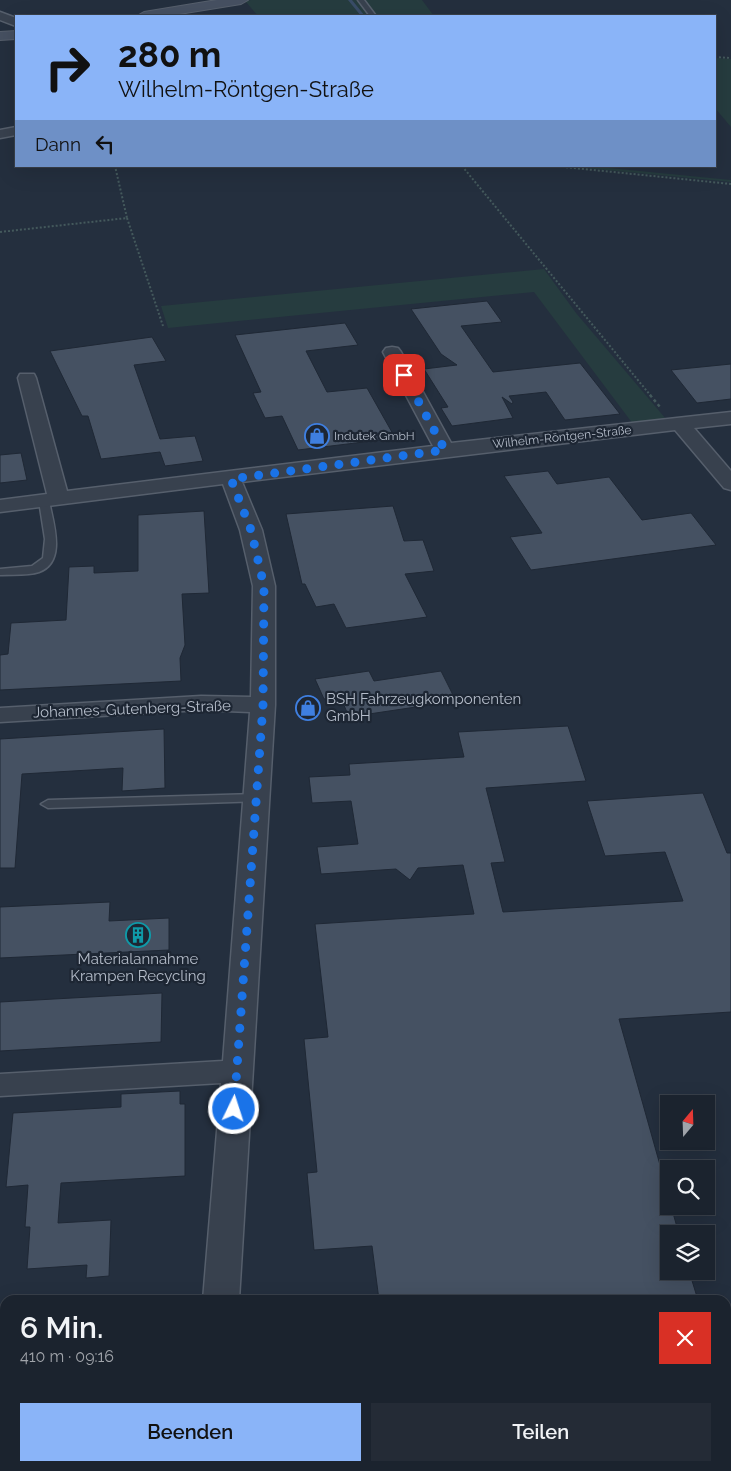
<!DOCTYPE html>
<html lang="de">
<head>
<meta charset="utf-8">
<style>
	:root { --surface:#1b232e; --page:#242b36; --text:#f1f3f6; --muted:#a0a4aa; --line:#39404a; --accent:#8ab4f8 }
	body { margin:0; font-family:Raleway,sans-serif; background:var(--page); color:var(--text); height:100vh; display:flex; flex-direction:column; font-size:19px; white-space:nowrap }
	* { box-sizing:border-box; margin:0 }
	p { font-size:16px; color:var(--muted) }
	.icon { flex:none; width:28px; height:28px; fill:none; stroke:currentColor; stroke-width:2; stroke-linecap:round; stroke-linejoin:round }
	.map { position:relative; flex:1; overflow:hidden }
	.panel { position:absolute; left:0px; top:1295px; width:731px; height:176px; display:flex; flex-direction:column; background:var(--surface); border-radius:15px 15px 0 0; box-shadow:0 5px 20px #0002,0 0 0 1px var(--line) }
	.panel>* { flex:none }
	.banner { position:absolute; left:15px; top:15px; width:701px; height:152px; border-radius:0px; box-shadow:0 5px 20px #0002,0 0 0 1px var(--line); background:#8ab4f8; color:#111; overflow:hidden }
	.needle { width:32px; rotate:19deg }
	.fabs { position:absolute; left:660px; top:1095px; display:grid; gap:10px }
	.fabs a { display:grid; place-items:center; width:55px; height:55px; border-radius:0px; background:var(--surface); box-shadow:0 5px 20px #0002,0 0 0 1px var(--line); font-size:25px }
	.pin { position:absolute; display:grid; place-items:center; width:42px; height:42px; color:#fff; margin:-21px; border-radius:10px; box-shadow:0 2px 8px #0006 }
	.me { position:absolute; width:55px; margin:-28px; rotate:4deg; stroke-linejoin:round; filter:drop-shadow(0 0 4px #0008) }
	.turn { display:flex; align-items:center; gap:18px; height:105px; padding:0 20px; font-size:22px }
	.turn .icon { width:65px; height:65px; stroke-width:2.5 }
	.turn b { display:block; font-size:35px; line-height:42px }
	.then { display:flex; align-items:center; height:48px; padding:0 20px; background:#0003; gap:10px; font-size:19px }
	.round { display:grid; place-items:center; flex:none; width:52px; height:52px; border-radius:0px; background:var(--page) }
	.headline { display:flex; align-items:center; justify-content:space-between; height:85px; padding:0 20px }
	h1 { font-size:30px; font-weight:600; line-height:38px }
	.button { display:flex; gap:10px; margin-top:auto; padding:10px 20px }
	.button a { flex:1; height:58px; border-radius:0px; background:var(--accent); color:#111; font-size:20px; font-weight:600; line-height:58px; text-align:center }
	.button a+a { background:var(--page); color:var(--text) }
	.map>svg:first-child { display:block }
	.green { fill:#263c3f }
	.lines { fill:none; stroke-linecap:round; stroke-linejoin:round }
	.stream { fill:#394c67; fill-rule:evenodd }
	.building { fill:#455162; stroke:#1f2835 }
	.lane-casing { stroke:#565f6c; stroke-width:3 }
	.street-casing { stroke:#565f6c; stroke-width:3 }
	.secondary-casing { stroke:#565f6c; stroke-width:2 }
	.path-far1 { stroke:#44595c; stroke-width:2; stroke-dasharray:2 2; stroke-linecap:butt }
	.path { stroke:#44595c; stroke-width:2.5; stroke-dasharray:3 3; stroke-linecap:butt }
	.lane { fill:#38414e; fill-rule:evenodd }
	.street { fill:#38414e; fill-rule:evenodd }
	.secondary { fill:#465061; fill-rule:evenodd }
	.route { stroke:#1a73e8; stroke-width:9; stroke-dasharray:0 16.2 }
	.labels { text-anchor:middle; stroke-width:4.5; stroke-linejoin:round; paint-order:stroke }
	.far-poi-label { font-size:12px; fill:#b4bcc9; stroke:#1d2633; text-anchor:start }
	.far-street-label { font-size:12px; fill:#b4bcc9; stroke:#1d2633 }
	.poi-label { font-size:15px; fill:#b4bcc9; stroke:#1d2633; text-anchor:start }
	.street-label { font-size:15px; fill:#b4bcc9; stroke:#1d2633 }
</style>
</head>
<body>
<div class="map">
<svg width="731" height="1471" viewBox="0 0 731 1471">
	<rect width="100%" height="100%" fill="#242f3e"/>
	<path class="green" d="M 251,0 L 358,0 L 370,16 L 258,16 L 246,2 L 151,16 Z
		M 364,0 L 422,0 L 434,16 L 377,16 Z
		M 715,58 L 731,59 L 731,127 L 715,108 Z
		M 563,166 L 589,166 L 731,180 L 731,182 Z
		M 544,269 L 576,313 L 666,419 L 633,424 L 534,292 L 168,328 L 161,306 Z"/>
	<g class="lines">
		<path class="stream" d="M 348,0 L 352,0 L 365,16 L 361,16 Z"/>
	</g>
	<path class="building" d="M 487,301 L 502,322 L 461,326 L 493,372 L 580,363 L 620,414 L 565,420 L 546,392 L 509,396 L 513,402 L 512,404 L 502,397 L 513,418 L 452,426 L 441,408 L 448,407 L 424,369 L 457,365 L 441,354 L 411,309 Z
		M 345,323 L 358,345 L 306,351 L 327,392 L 367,388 L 393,434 L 378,435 L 380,440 L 298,450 L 282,416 L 265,418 L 253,393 L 261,392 L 235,335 Z
		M 152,337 L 166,361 L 134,365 L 160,439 L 195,436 L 203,461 L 165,466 L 160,452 L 101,459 L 88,416 L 82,416 L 50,351 Z
		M 731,364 L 731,399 L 697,403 L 671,370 Z
		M 21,453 L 27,480 L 0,483 L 0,455 Z
		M 548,471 L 557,484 L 609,477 L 642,520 L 691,513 L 716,545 L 531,570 L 510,537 L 542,533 L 504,476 Z
		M 393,506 L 404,541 L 423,540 L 434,571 L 405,574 L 427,617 L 346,628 L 334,604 L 316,607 L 305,584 L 302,584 L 286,514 Z
		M 204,511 L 209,593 L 182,594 L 185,645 L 180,658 L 181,681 L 0,690 L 0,655 L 8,654 L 11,623 L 66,620 L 69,567 L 94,566 L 94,573 L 138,571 L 138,515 Z
		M 369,671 L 374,681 L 441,671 L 456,701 L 349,717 L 340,696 L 324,699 L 315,679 Z
		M 568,726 L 586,781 L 486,788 L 505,862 L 491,863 L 503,912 L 683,901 L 665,852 L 605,856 L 587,801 L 703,793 L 727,853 L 731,853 L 731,1012 L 619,1019 L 669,1197 L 669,1206 L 671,1206 L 679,1234 L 669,1234 L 669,1271 L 689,1271 L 698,1300 L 379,1300 L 372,1246 L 314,1250 L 307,1173 L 317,1172 L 304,1039 L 328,1037 L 315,924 L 474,914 L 463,865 L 418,868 L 410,880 L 396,869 L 321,874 L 317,847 L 358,844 L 351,801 L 312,803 L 309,777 L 350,775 L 349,764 L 464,757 L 458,732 Z
		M 164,729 L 165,788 L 122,791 L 123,768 L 22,774 L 15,868 L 0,868 L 0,739 Z
		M 110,902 L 109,921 L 169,918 L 169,950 L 0,958 L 0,907 Z
		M 162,993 L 161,1042 L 0,1051 L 0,1002 Z
		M 180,1091 L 180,1104 L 185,1104 L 185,1176 L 61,1183 L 58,1223 L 111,1220 L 109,1276 L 86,1278 L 87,1265 L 27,1269 L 30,1227 L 25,1227 L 28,1185 L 6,1187 L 13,1113 L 121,1107 L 121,1094 Z"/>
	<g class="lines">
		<defs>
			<path id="lane" d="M 358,0 L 364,0 L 376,16 L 370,16 Z
				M 44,498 L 49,501 C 53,522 67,562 39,572 C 27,576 13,574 0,575 L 0,569 L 32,566 L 43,558 L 45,539 L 39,501 Z
				M 257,794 L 264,798 L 262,801 L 48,808 L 41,804 L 48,800 Z"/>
			<path id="street" d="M 0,12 L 16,18 L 16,26 L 0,20 Z
				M 16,127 L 16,135 L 0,138 L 0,130 Z
				M 392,347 L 398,348 L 401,352 L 451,443 L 731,412 L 731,424 L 694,428 L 731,471 L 731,490 L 724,488 L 675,430 L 242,482 L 262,530 L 275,586 L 275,705 L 239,1300 L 203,1300 L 221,1083 L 0,1096 L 0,1074 L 223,1061 L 250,712 L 201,710 L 0,722 L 0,708 L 201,696 L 251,697 L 253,586 L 240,530 L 223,484 L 0,512 L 0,500 L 47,494 L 18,378 L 20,374 L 34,374 L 36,378 L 67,491 L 433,446 L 383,352 L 386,348 Z
				M 192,1466 L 230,1466 L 229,1471 L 191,1471 Z"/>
			<path id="secondary" d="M 217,0 L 248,0 L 241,4 L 167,16 L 137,16 L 144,12 Z
				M 16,31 L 16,39 L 0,40 L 0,32 Z"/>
		</defs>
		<use href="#lane" class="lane-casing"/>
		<use href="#street" class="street-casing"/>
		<use href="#secondary" class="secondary-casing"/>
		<path class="path-far1" d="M 715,57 L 731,58
			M 462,166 L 651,396
			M 554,166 L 731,184
			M 127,218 L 163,326
			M 0,232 L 127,218 L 115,166"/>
		<path class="path" d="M 650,395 L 660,407"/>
		<use href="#lane" class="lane"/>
		<use href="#street" class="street"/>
		<use href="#secondary" class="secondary"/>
	</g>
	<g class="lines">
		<path class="route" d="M 234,1109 L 263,705 L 264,586 L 251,530 L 231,479 L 445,450 L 404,375"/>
	</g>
	<defs>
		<symbol id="shop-ring" viewBox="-11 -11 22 22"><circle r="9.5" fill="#1d2633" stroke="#3f7fe0" stroke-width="1.5"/><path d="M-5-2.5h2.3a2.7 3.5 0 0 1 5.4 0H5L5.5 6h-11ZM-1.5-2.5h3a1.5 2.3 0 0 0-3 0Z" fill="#3f7fe0"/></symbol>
		<symbol id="building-ring" viewBox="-11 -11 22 22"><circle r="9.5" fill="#1d2633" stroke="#0f9aa8" stroke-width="1.5"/><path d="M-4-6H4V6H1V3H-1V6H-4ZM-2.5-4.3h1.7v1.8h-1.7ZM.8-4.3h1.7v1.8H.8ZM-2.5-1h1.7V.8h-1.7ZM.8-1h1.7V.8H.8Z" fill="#0f9aa8"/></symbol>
	</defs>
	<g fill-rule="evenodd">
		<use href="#shop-ring" x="303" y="422" width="28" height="28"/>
		<use href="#shop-ring" x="294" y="694" width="28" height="28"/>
		<use href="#building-ring" x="124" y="921" width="28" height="28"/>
	</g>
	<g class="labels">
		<g class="far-poi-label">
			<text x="334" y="440">Indutek GmbH</text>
		</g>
		<g class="far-street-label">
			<text transform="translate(562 437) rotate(-6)" y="4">Wilhelm-Röntgen-Straße</text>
		</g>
		<g class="poi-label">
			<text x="326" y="704">BSH Fahrzeugkomponenten<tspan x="326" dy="17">GmbH</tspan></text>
			<text x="138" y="964" text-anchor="middle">Materialannahme<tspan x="138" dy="17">Krampen Recycling</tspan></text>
		</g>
		<g class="street-label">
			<text transform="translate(132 709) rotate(-2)" y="5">Johannes-Gutenberg-Straße</text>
		</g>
	</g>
</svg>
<div class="fabs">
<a><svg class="needle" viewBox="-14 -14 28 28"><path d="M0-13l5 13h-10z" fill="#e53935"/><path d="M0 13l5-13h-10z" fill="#a0a4aa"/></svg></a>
<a><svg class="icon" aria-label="search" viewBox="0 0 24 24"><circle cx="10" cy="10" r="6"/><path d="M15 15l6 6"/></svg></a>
<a><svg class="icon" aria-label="layers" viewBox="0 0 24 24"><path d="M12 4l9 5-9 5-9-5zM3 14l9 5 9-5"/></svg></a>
</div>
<div class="pin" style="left:404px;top:375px;background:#d93025"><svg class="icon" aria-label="arrive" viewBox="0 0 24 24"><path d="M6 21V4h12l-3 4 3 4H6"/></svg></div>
<svg class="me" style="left:234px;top:1109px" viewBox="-20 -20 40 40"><circle r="17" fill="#1a73e8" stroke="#fff" stroke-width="3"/><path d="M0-11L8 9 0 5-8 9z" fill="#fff"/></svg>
<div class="banner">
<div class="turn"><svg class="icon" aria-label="right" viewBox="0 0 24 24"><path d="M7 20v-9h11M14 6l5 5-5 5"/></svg><div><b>280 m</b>Wilhelm-Röntgen-Straße</div></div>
<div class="then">Dann<svg class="icon" aria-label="left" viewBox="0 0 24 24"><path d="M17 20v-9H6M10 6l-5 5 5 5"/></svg></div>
</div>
<section class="panel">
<div class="headline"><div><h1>6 Min.</h1><p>410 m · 09:16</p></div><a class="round" style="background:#d93025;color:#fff"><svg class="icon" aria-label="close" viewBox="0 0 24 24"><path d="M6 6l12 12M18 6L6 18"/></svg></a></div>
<div class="button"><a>Beenden</a><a>Teilen</a></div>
</section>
</div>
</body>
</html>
